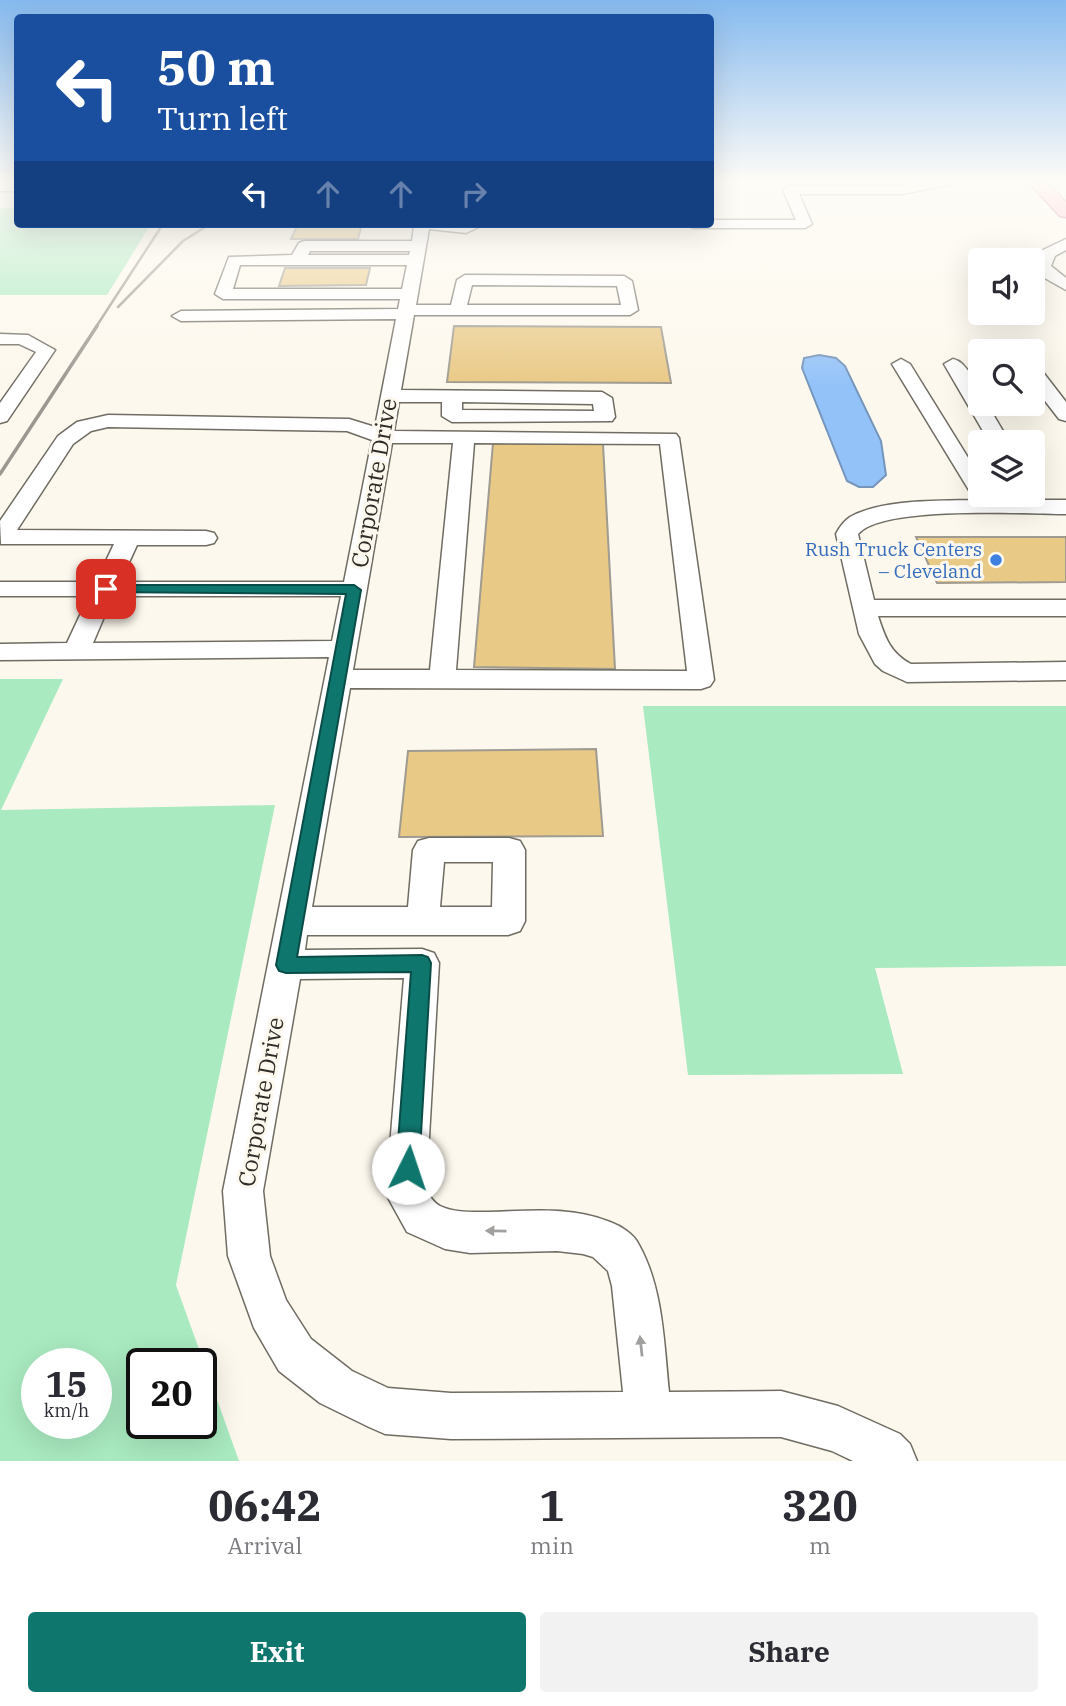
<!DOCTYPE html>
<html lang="en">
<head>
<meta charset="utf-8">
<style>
	:root { --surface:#fff; --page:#f2f2f3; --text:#2b2b33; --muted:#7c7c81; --accent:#0f766e }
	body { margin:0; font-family:"IBM Plex Serif",serif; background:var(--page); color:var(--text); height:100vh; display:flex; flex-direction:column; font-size:26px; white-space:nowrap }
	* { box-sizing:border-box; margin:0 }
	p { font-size:23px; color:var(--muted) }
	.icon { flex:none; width:38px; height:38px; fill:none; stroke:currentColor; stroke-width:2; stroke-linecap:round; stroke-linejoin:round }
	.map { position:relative; height:1461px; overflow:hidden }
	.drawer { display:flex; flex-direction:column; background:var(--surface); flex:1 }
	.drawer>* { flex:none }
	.banner { position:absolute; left:14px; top:14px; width:700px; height:214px; border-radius:7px; box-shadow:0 7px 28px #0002; background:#1a4fa0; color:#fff; overflow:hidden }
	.buttons { position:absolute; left:968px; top:248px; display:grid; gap:14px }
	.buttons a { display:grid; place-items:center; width:77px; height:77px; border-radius:7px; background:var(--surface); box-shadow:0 7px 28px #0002; font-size:35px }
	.speed { position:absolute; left:21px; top:1348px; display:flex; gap:14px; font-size:35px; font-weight:700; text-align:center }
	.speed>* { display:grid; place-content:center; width:91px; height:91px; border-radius:50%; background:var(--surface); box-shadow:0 7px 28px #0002; line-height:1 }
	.speed small { font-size:18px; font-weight:400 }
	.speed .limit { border:4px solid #111; border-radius:10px; background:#fff; color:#111 }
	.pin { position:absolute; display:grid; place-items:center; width:60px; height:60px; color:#fff; margin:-30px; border-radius:14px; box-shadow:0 4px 10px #0006 }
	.me { position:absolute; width:77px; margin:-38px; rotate:4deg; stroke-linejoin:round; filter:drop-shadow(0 0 5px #0008) }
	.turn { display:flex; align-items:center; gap:24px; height:147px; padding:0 28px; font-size:32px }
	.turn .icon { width:91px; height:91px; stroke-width:2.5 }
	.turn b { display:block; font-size:49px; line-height:60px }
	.lanes { display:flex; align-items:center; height:66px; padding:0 28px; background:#0003; justify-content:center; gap:35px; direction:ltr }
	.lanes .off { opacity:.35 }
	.eta { display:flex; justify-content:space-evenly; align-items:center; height:119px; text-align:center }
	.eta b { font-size:42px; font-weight:700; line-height:49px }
	.button { display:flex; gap:14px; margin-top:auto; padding:14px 28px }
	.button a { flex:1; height:80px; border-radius:7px; background:var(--accent); color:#fff; font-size:28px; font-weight:700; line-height:80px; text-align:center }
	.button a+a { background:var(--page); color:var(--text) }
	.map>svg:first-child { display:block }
	.green { fill:#a9eac0; fill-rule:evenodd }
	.water { fill:#93c2f9; stroke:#7595ba; stroke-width:2 }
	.building { fill:#e9c986; stroke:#9f9b91; stroke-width:2 }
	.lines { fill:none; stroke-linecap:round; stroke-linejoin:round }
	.minor-casing { stroke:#706c63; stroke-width:3 }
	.major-casing { stroke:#b25573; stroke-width:3 }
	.minor { fill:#fff; fill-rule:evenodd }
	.major { fill:#fba6c3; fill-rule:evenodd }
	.rail-far1 { stroke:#9c9891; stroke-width:2.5 }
	.rail { stroke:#9c9891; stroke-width:3.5 }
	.oneway { fill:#a1a09e }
	.route { fill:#0f766e; stroke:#0a4d48; stroke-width:2 }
	.shop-dot { fill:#3f7fe0; stroke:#fdf8ed; stroke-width:2.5 }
	.labels { text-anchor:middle; stroke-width:6; stroke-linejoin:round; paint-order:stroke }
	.shop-label { font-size:19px; fill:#366cbe; stroke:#fdf8ed; text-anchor:end }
	.near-street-label { font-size:23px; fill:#2e2c28; stroke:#fdf8ed }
</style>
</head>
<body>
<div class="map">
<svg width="1066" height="1461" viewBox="0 0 1066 1461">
	<rect width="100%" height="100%" fill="#fdf8ed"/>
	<path class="green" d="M 0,208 L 17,208 L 18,224 L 151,224 L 107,295 L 0,295 Z
		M 0,679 L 63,679 L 1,810 L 275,805 L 176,1285 L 239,1461 L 0,1461 ZM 37,1363 L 96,1363 L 96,1423 L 37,1423 ZM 142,1363 L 201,1363 L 201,1423 L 142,1423 Z
		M 643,706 L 1066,706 L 1066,966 L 875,968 L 903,1074 L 688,1075 Z"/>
	<path class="water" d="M 819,355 L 836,358 L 845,366 L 881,441 L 886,475 L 873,487 L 859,487 L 847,481 L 802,368 L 804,358 Z"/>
	<path class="building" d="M 298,224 L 362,224 L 358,239 L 291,239 Z
		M 285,268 L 370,268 L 366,285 L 279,286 Z
		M 454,326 L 661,327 L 671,383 L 447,382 Z
		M 493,443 L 603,444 L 615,669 L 474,667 Z
		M 916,537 L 1066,537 L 1066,582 L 937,583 Z
		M 596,749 L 603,836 L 399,837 L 408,751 Z"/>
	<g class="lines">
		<defs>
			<path id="minor" d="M 927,181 L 956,181 L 949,185 L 902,194 L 799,194 L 812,224 L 805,228 L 693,228 L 686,224 L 710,224 L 710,220 L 796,220 L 783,190 L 790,186 L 902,186 Z
				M 0,183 L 18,183 L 18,191 L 0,191 Z
				M 412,224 L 485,224 L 466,233 L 429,229 L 416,305 L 451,305 L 457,280 L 465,275 L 624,276 L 632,281 L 638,310 L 630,315 L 414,315 L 401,390 L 602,392 L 612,398 L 615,417 L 612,421 L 452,422 L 442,416 L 442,402 L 399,402 L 394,431 L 676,434 L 679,438 L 714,680 L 710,686 L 701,689 L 350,688 L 312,907 L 408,907 L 413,850 L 418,841 L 429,838 L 509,838 L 520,841 L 525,850 L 525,921 L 520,931 L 508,935 L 307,935 L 305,950 L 422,949 L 434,953 L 439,963 L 426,1190 C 430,1197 434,1203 440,1206 C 454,1213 474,1212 488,1212 C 530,1211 570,1206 610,1222 C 621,1226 634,1234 639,1245 C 663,1288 664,1343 669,1392 L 781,1391 L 838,1406 L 900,1434 L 910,1444 L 917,1461 L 853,1461 L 832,1451 L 781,1437 L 451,1439 L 385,1434 L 369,1427 L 320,1403 L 279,1371 L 254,1328 L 228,1256 L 223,1191 L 329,657 L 0,660 L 0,644 L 67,643 L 89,596 L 0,596 L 0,582 L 96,582 L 114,544 L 1,544 L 0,521 L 58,436 L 77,422 L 108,415 L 349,419 L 375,427 L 396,319 L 181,321 L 172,316 L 181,311 L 398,309 L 400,299 L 223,299 L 215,294 L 229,257 L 292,255 L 299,243 L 304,241 L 412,241 L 414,227 ZM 310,251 L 410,251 L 409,255 L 308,255 ZM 240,265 L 407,265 L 402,289 L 233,289 ZM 472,285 L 617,286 L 621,305 L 467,305 ZM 462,402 L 593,404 L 594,411 L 462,410 ZM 108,427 L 347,431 L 372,440 L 344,582 L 120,582 L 137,545 L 206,545 L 214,543 L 217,538 L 214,533 L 206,531 L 17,530 L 73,444 L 91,431 ZM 392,443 L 453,443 L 430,670 L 353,670 ZM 474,443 L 660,444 L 687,671 L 456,670 ZM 113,596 L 341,596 L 332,641 L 93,643 ZM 444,862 L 493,862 L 492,907 L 440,907 ZM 404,978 L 386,1194 L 407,1232 L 445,1249 L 470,1253 L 557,1251 L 583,1254 L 593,1257 L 608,1271 L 612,1286 L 623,1392 L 451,1393 L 388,1388 L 352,1371 L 311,1339 L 286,1300 L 270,1256 L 263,1191 L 300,979 Z
				M 1066,239 L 1066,250 L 1055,256 L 1051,266 L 1066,278 L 1066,290 L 1043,277 L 1035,266 L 1043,250 Z
				M 0,334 L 28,335 L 55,350 L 7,421 L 0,423 L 0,403 L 36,352 L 19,344 L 0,344 Z
				M 901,359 L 910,364 L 980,477 L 980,495 L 991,495 L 986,500 L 1066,500 L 1066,514 C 1026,514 882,505 858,534 L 874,600 L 1066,600 L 1066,616 L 878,616 C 885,637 890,653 911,664 L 1066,662 L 1066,680 L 907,682 L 883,671 L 875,664 L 859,634 L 836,534 C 839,528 844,521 850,517 C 882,499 939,501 975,500 L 892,364 Z
				M 953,359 C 968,362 980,390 980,404 L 987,404 L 1010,443 L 990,443 L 944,364 Z
				M 1032,366 L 1039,367 L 1066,402 L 1066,421 L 1059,419 L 1032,384 Z"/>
			<path id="major" d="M 1027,181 L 1045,181 L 1066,202 L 1066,217 L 1060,216 Z"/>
		</defs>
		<use href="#minor" class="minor-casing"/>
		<use href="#major" class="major-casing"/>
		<use href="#minor" class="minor"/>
		<use href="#major" class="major"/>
		<path class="rail-far1" d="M 118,307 L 183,241 L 210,224
			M 96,327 L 163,224"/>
		<path class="rail" d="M 0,474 L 97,326"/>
	</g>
	<defs><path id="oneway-solid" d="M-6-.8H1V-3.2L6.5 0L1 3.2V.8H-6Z" transform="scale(1.75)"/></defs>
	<g class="oneway">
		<use href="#oneway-solid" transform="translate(496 1231) rotate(-179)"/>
		<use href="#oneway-solid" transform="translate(641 1346) rotate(-96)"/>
	</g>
	<linearGradient id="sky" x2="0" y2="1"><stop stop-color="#86baef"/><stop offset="0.47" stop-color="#fefcf7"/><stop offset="1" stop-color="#fefcf7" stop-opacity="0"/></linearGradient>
	<rect width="1066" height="386" fill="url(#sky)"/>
	<path class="route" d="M 106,585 L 354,585 L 361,590 L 297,957 L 422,955 L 428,957 L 431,963 L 419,1168 L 416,1176 L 408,1180 L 400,1176 L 396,1168 L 411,972 L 286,973 L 279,971 L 276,965 L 346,594 L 101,592 L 101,586 Z"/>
	<circle class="shop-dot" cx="996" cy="560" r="7"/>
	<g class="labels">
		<g class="shop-label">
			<text x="982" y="556">Rush Truck Centers<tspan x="982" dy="22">– Cleveland</tspan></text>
		</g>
		<g class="near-street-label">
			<text transform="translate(374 483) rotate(-80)" y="8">Corporate Drive</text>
			<text transform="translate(261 1102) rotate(-80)" y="8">Corporate Drive</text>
		</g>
	</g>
</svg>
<div class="buttons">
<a><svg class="icon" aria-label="sound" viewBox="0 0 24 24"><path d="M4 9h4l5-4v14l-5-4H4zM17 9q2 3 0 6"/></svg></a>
<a><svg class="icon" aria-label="search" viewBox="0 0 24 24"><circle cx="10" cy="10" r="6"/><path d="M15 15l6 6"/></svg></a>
<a><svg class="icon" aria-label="layers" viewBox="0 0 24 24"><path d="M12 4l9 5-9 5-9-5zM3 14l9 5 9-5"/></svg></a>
</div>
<div class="speed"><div>15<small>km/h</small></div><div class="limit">20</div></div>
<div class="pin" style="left:106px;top:589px;background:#d93025"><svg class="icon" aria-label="arrive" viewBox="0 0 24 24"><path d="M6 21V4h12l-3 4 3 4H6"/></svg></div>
<svg class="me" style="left:408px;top:1168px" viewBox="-20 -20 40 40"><circle r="19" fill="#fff"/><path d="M0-13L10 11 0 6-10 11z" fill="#0f766e"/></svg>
<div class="banner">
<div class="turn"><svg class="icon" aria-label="left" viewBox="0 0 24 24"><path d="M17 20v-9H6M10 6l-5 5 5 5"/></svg><div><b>50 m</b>Turn left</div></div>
<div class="lanes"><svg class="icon" aria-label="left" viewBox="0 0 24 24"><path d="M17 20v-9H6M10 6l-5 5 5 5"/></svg><svg class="icon off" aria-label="ahead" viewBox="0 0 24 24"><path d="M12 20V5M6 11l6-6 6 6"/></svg><svg class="icon off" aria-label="ahead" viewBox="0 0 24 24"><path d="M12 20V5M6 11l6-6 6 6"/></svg><svg class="icon off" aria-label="right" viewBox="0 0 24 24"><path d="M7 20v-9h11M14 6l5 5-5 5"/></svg></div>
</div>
</div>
<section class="drawer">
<div class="eta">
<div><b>06:42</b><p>Arrival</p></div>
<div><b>1</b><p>min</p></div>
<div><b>320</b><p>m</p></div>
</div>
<div class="button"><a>Exit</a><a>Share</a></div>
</section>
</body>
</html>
